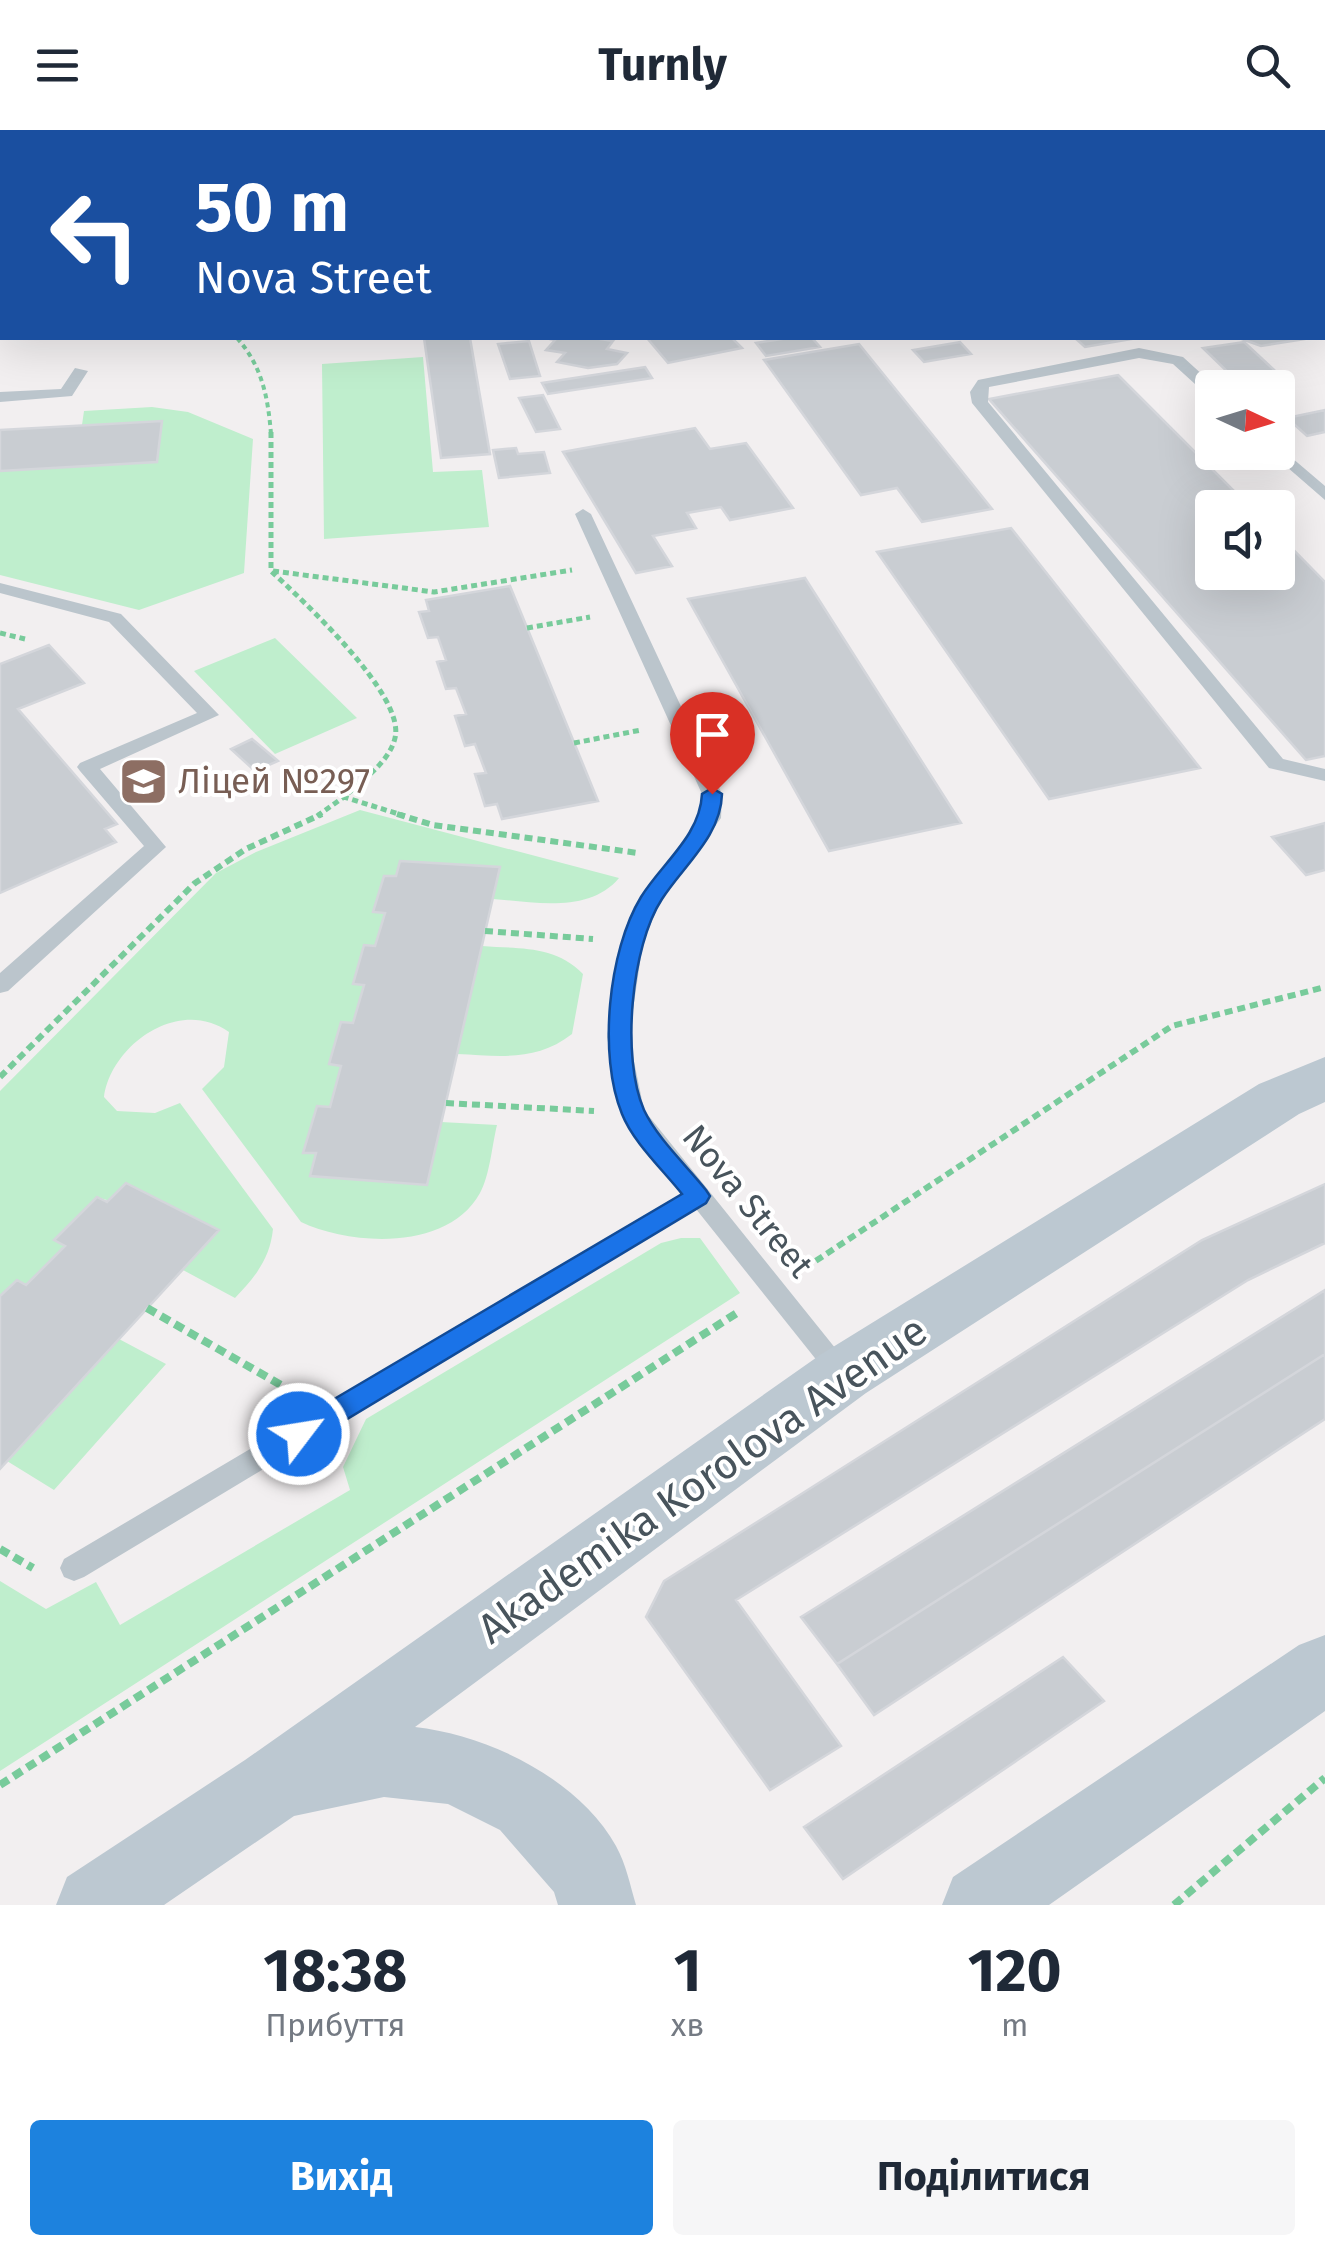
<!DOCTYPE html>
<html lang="uk">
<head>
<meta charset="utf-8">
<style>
	:root { --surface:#fff; --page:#f6f6f7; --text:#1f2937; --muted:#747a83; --accent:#1d82de }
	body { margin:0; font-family:"Fira Sans",sans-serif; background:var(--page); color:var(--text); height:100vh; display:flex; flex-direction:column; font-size:38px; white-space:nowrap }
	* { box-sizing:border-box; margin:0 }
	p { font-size:32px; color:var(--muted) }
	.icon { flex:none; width:55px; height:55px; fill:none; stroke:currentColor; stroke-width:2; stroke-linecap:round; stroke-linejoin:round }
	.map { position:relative; height:1775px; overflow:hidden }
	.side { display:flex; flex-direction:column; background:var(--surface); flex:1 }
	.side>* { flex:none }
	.hud { position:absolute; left:0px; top:0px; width:1325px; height:210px; box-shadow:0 10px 40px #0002; background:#1a4fa0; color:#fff; overflow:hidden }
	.needle { width:65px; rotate:94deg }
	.buttons { position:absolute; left:1195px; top:240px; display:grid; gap:20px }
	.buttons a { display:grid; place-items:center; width:100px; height:100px; border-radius:10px; background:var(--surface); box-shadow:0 10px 40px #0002; font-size:50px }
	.pin { position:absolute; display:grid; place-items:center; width:85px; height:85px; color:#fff; margin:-102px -42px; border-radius:50% 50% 50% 0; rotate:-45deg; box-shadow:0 0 10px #0007 }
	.pin .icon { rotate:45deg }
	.me { position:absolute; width:110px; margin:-55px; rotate:59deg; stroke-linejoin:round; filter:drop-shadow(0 0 8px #0008) }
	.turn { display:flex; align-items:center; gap:35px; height:210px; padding:0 30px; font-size:45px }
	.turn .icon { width:130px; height:130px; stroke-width:2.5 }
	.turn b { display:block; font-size:70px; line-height:85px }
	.eta { display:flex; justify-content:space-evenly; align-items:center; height:170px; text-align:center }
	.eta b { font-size:60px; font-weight:700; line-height:70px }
	.cta { display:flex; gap:20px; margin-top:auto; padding:20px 30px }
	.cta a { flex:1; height:115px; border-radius:10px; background:var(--accent); color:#fff; font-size:40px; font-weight:700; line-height:115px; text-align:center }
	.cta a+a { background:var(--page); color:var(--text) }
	header { display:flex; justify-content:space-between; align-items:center; height:130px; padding:0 30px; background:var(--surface); font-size:45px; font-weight:700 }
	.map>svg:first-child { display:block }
	.green { fill:#bfeecd }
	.building { fill:#c9cdd2; stroke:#d4d6db; stroke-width:2.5 }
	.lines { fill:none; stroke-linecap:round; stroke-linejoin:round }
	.path-far3 { stroke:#78cb9b; stroke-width:4; stroke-dasharray:5 4; stroke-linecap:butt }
	.path-far2 { stroke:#78cb9b; stroke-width:5; stroke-dasharray:6 4; stroke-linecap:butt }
	.path-far1 { stroke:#78cb9b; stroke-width:6; stroke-dasharray:8 5; stroke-linecap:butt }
	.path { stroke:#78cb9b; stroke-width:8; stroke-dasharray:10 6; stroke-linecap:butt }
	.service { fill:#bbc5cc; fill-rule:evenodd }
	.secondary { fill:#bcc8d1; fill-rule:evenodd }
	.route { fill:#1a73e8; stroke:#114b97; stroke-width:2.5 }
	.labels { text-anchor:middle; stroke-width:8; stroke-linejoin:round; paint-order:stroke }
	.education-label { font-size:35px; fill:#785e54; stroke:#fff; text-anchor:start }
	.street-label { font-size:35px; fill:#48545c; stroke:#fff }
	.near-street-label { font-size:42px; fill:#48545c; stroke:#fff }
</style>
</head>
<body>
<header><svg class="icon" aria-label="menu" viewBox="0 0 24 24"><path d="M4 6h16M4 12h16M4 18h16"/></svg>Turnly<svg class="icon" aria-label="search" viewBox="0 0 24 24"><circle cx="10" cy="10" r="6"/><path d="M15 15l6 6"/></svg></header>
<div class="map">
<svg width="1325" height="1775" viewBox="0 0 1325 1775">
	<rect width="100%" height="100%" fill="#f2eff0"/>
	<path class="green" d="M 705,0 L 1325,0 L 1325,14 L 1322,2 L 703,2 Z
		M 423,227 L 433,342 L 482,340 L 489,397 L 324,409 L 322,234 Z
		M 152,277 L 188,282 L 253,309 L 244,443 L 139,480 L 0,445 L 0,341 L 157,331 L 161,291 L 82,295 L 84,281 Z
		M 275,508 L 357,588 L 275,624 L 194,541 Z
		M 360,680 L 619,748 C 589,784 533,772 493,769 L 499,737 L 400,731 L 396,746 L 384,746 L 373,782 L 385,783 L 375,816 L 364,815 L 353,853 L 364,855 L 354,893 L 329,934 L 341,936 L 330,977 L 304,1023 L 316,1023 L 310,1045 L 441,992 L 497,995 C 492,1015 490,1045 480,1063 C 448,1121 352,1116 301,1092 L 202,959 L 224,937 L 229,902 C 179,866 111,915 104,967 L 117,981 L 155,983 L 180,973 L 273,1099 C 270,1129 255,1147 235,1168 L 183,1140 L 218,1101 L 96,1067 L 54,1110 L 65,1116 L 26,1155 L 16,1150 L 0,1166 L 0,961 L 216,743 L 256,722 Z
		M 482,816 C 520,819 555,815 583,844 L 572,904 C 536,932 500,926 457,924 Z
		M 681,1108 L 700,1108 L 740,1163 L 0,1641 L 0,1451 L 46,1479 L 96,1452 L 120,1495 L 350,1360 L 343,1337 L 366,1289 L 661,1113 Z
		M 119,1209 L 166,1234 L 54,1360 L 7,1331 Z"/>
	<path class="building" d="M 158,0 L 250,0 L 263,2 L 154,2 Z
		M 424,208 L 470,208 L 490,324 L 441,328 Z
		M 545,208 L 594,208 L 613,211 L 607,219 L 627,223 L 617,234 L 588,238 L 557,232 L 565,223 L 546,220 L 555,210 Z
		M 647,208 L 732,208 L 742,218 L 668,233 Z
		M 788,208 L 812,208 L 820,217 L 766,226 L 756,213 Z
		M 1075,208 L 1137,208 L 1085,217 Z
		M 1239,208 L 1311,208 L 1261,216 Z
		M 529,211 L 540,246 L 510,249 L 498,214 Z
		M 960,212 L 971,224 L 924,232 L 913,220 Z
		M 1244,212 L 1286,251 L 1244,258 L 1203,218 Z
		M 859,214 L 956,334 L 992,379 L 922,392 L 897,358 L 861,365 L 764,230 Z
		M 645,237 L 652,248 L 548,264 L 542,253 Z
		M 1118,245 L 1251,378 L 1212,378 L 1212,442 L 1278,442 L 1278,404 L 1325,452 L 1325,626 L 1306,630 L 989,269 Z
		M 543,265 L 560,299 L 536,302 L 519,268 Z
		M 1325,280 L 1325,302 L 1307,306 L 1287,288 Z
		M 162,291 L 157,332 L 0,341 L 0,300 Z
		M 695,298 L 710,319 L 746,313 L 793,378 L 730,390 L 721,377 L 687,383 L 696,398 L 653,406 L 672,436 L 636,443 L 563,322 Z
		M 516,318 L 518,324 L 544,322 L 550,343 L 499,348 L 493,320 Z
		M 1011,398 L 1200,638 L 1049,669 L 877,422 Z
		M 805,448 L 961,693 L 829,721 L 688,469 Z
		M 510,456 L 598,671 L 502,689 L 497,674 L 485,676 L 475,644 L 486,643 L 475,614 L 465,616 L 455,586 L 466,584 L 456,558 L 446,559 L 437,532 L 446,530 L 438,507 L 428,508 L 419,482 L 429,481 L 426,470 Z
		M 49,515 L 84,553 L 18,579 L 117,694 L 105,699 L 116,712 L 0,763 L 0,534 Z
		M 252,609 L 278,631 L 255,641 L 231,619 Z
		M 1325,693 L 1325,740 L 1306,745 L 1272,707 Z
		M 400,731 L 500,737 L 427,1055 L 310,1046 L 316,1023 L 303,1023 L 317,976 L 330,977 L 341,936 L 329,934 L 341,892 L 353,893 L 364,855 L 353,854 L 364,815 L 375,816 L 385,783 L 373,782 L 384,746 L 396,746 Z
		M 126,1053 L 219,1100 L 0,1339 L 0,1166 L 17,1150 L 26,1155 L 65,1116 L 54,1110 L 97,1067 L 107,1072 Z
		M 1325,1054 L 1325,1113 L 1248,1150 L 736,1470 L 841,1616 L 770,1660 L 646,1487 L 664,1451 L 1202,1110 Z
		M 1325,1160 L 1325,1224 L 837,1534 L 801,1487 Z
		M 1325,1224 L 1325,1289 L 874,1585 L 837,1534 Z
		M 1063,1527 L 1104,1571 L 843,1749 L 804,1697 Z"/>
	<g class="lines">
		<path class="path-far3" d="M 237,208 C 262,236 268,267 271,304"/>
		<path class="path-far2" d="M 271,302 L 271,441 C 301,469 406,565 395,608 C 389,633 362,650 344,667 L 405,686
			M 273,441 L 434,462 L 572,440
			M 527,498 L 590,487
			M 0,503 L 25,509
			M 574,613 L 641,600
			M 317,686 L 344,667"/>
		<path class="path-far1" d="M 397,684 L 433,695 L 638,723
			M 485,801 L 593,809
			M 0,947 L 195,753 L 246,719 L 322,684
			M 446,973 L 594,981
			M 805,1138 L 1172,896 L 1325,857"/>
		<path class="path" d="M 147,1178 L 293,1262
			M 0,1419 L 33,1438
			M 0,1655 L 740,1181
			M 1174,1775 L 1325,1648"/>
		<path class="service" d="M 1189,0 L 1213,0 L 1214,2 L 1190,2 Z
			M 1322,22 L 1325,22 L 1325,30 L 1322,30 Z
			M 1139,218 L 1183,227 L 1217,258 L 1212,258 L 1212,266 L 1206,264 L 1173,234 L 1139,228 L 989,257 L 988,272 L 1283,629 L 1325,639 L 1325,651 L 1269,638 L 972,273 L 970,262 L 978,250 Z
			M 75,238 L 88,241 L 72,266 L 0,272 L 0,262 L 61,259 Z
			M 1278,316 L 1325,356 L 1325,370 L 1272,324 L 1278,322 Z
			M 583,379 L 591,384 L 722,664 L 721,688 L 660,772 L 643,812 L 629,907 L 644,980 L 856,1244 L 852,1252 L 843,1255 L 834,1252 L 696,1079 L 84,1447 L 74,1451 L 64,1447 L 60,1438 L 64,1429 L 683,1063 L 621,983 L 607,907 L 621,812 L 643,765 L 701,687 L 702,664 L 575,384 Z
			M 0,453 L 121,484 L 219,585 L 100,639 L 166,717 L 8,861 L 0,863 L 0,843 L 144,716 L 80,641 L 77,637 L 80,633 L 197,583 L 109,492 L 0,463 Z"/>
		<path class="secondary" d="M 1325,927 L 1325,972 L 1299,984 L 866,1263 L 415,1597 C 488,1605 579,1649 616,1716 C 626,1734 630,1755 636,1775 L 558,1775 L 554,1762 L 500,1700 L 448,1674 L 384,1667 L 294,1686 L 164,1775 L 56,1775 L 67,1747 L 245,1630 L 820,1225 L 1259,954 Z
			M 1325,1505 L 1325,1581 L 1049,1775 L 942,1775 L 953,1747 L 1299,1515 Z"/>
	</g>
	<path class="route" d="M 712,658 L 722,664 C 721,706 684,735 662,769 C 631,816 621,928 644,980 C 657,1008 687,1036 706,1060 L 710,1066 L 706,1073 L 309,1312 L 290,1312 L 286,1304 L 290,1295 L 682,1064 C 663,1040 633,1012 622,984 C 598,926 608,821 641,767 C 662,733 700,706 702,664 Z"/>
	<defs>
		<symbol id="school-square" viewBox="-11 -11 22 22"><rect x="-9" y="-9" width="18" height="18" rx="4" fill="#8d6e63" stroke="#fff"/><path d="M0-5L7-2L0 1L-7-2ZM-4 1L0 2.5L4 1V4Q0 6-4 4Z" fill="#fff"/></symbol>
	</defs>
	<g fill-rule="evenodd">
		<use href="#school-square" x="116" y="624" width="55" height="55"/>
	</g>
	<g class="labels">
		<g class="education-label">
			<text x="178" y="663">Ліцей №297</text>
		</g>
		<g class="street-label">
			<text transform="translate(748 1071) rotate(51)" y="12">Nova Street</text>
		</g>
		<g class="near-street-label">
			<text transform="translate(702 1349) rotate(-35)" y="15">Akademika Korolova Avenue</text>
		</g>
	</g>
</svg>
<div class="buttons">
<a><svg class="needle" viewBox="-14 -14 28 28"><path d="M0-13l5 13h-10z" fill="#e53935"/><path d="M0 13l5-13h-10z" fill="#747a83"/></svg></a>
<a><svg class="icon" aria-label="sound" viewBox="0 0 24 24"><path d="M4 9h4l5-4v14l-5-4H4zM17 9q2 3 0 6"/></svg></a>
</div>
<div class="pin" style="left:712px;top:664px;background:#d93025"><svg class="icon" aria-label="arrive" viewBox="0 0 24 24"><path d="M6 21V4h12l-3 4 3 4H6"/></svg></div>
<svg class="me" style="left:299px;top:1304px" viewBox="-20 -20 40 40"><circle r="17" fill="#1a73e8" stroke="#fff" stroke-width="3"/><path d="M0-11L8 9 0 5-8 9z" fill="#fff"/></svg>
<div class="hud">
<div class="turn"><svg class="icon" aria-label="left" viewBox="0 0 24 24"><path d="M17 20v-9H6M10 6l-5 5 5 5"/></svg><div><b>50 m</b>Nova Street</div></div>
</div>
</div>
<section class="side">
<div class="eta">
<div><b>18:38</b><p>Прибуття</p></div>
<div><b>1</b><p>хв</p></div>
<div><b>120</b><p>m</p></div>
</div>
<div class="cta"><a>Вихід</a><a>Поділитися</a></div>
</section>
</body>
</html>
